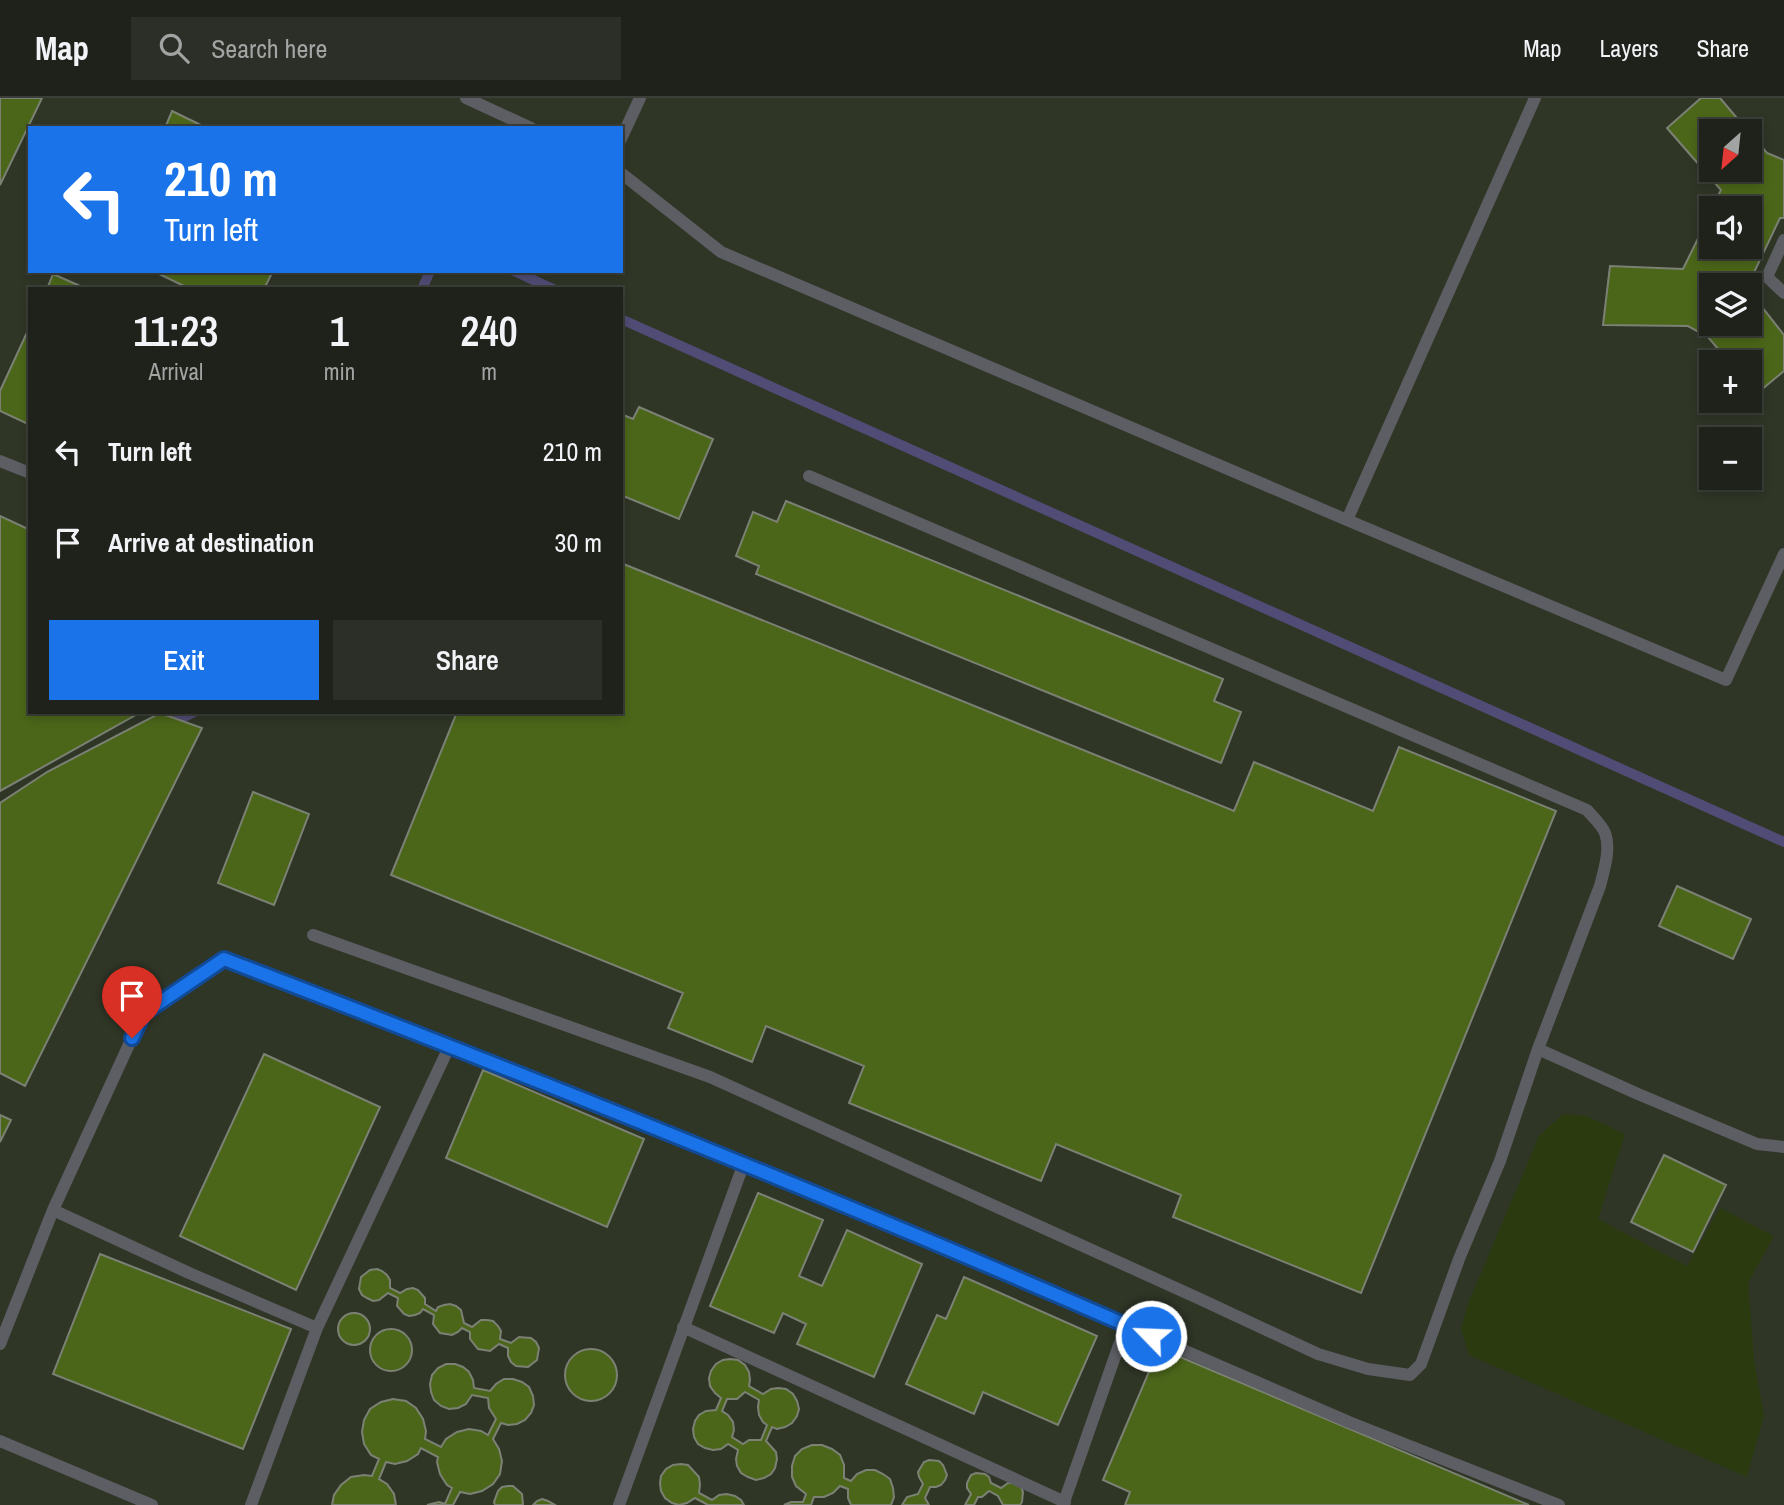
<!DOCTYPE html>
<html lang="en">
<head>
<meta charset="utf-8">
<style>
	:root { --surface:#1e221a; --page:#2b2f27; --text:#f1f3f6; --muted:#a1a4a2; --line:#3c3f39; --accent:#1a73e8 }
	body { margin:0; font-family:"Archivo Narrow",sans-serif; background:var(--page); color:var(--text); height:100vh; display:flex; flex-direction:column; font-size:26px; white-space:nowrap }
	* { box-sizing:border-box; margin:0 }
	p { font-size:23px; color:var(--muted) }
	.icon { flex:none; width:38px; height:38px; fill:none; stroke:currentColor; stroke-width:2; stroke-linecap:round; stroke-linejoin:round }
	.map { position:relative; flex:1; overflow:hidden }
	.details { position:absolute; left:28px; top:189px; width:595px; height:427px; display:flex; flex-direction:column; background:var(--surface); border-radius:0px; box-shadow:0 4px 10px #0003,0 0 0 2px var(--line) }
	.details>* { flex:none }
	.guide { position:absolute; left:28px; top:28px; width:595px; height:147px; border-radius:0px; box-shadow:0 4px 10px #0003,0 0 0 2px var(--line); background:#1a73e8; color:#fff; overflow:hidden }
	.needle { width:46px; rotate:207deg }
	.buttons { position:absolute; left:1699px; top:21px; display:grid; gap:14px }
	.buttons a { display:grid; place-items:center; width:63px; height:63px; border-radius:0px; background:var(--surface); box-shadow:0 4px 10px #0003,0 0 0 2px var(--line); font-size:35px }
	.pin { position:absolute; display:grid; place-items:center; width:60px; height:60px; color:#fff; margin:-72px -30px; border-radius:50% 50% 50% 0; rotate:-45deg; box-shadow:0 0 7px #0007 }
	.pin .icon { rotate:45deg }
	.me { position:absolute; width:77px; margin:-38px; rotate:294deg; stroke-linejoin:round; filter:drop-shadow(0 0 5px #0008) }
	.turn { display:flex; align-items:center; gap:24px; height:147px; padding:0 21px; font-size:32px }
	.turn .icon { width:91px; height:91px; stroke-width:2.5 }
	.turn b { display:block; font-size:49px; line-height:60px }
	.eta { display:flex; justify-content:space-evenly; align-items:center; height:119px; text-align:center }
	.eta b { font-size:42px; font-weight:600; line-height:49px }
	.cta { display:flex; gap:14px; margin-top:auto; padding:14px 21px }
	.cta a { flex:1; height:80px; border-radius:0px; background:var(--accent); color:#fff; font-size:28px; font-weight:600; line-height:80px; text-align:center }
	.cta a+a { background:var(--page); color:var(--text) }
	ul { padding:0; list-style:none }
	li { display:flex; align-items:center; gap:21px; height:91px; padding:0 21px }
	li div { flex:1 }
	li b { display:block; font-size:26px }
	li em { font-style:normal }
	header { display:flex; align-items:center; gap:42px; box-sizing:border-box; height:98px; padding:0 35px; background:var(--surface); border-bottom:2px solid var(--line) }
	header strong { font-size:33px }
	nav { display:flex; gap:38px; margin-inline-start:auto; font-size:24px }
	.search { width:490px; height:63px; background:var(--page); display:flex; align-items:center; gap:18px; box-sizing:border-box; padding:0 24px; border-radius:0px; color:var(--muted); font-size:26px }
	.map>svg:first-child { display:block }
	.built { fill:#2f3626; fill-rule:evenodd }
	.green { fill:#2b3b0f }
	.lines { fill:none; stroke-linecap:round; stroke-linejoin:round }
	.stream { stroke:#504c75; stroke-width:10 }
	.building { fill:#4b6619; stroke:#7b8174; stroke-width:2; fill-rule:evenodd }
	.lane { stroke:#5d5e64; stroke-width:12 }
	.route-casing { stroke:#114b97; stroke-width:18 }
	.route { stroke:#1a73e8; stroke-width:12 }
</style>
</head>
<body>
<header>
<strong>Map</strong>
<div class="search"><svg class="icon" aria-label="search" viewBox="0 0 24 24"><circle cx="10" cy="10" r="6"/><path d="M15 15l6 6"/></svg>Search here</div>
<nav><a>Map</a><a>Layers</a><a>Share</a></nav>
</header>
<div class="map">
<svg width="1784" height="1407" viewBox="0 0 1784 1407">
	<rect width="100%" height="100%" fill="#282d22"/>
	<path class="built" d="M 0,0 L 1784,0 L 1784,1407 L 0,1407 ZM 30,30 L 621,30 L 621,173 L 30,173 ZM 1712,33 L 1750,33 L 1750,72 L 1712,72 ZM 1712,110 L 1750,110 L 1750,149 L 1712,149 ZM 1712,187 L 1750,187 L 1750,226 L 1712,226 ZM 30,191 L 621,191 L 621,614 L 30,614 ZM 1712,264 L 1750,264 L 1750,303 L 1712,303 ZM 1712,341 L 1750,341 L 1750,380 L 1712,380 Z"/>
	<path class="green" d="M 1563,1016 L 1586,1018 L 1625,1036 L 1598,1121 L 1687,1168 L 1720,1110 L 1774,1138 L 1748,1185 L 1754,1262 L 1764,1318 L 1747,1379 L 1469,1257 L 1461,1231 L 1468,1206 L 1539,1038 Z"/>
	<g class="lines">
		<path class="stream" d="M 514,173 L 553,191
			M 422,191 L 430,173
			M 621,221 L 1784,744
			M 168,627 L 194,614"/>
	</g>
	<path class="building" d="M 0,0 L 42,0 L 0,87 Z
		M 1701,0 L 1720,0 L 1748,33 L 1712,33 L 1712,72 L 1750,72 L 1750,35 L 1767,55 L 1784,62 L 1784,120 L 1780,120 L 1748,187 L 1712,187 L 1712,226 L 1750,226 L 1750,194 L 1784,237 L 1784,273 L 1755,297 L 1750,291 L 1750,264 L 1729,264 L 1708,239 L 1688,228 L 1603,227 L 1610,168 L 1683,171 L 1712,112 L 1712,149 L 1750,149 L 1750,110 L 1712,110 L 1721,92 L 1667,30 Z
		M 172,13 L 207,30 L 165,30 Z
		M 153,173 L 273,173 L 264,191 L 190,191 Z
		M 53,176 L 87,191 L 47,191 Z
		M 30,228 L 30,327 L 0,313 L 0,293 Z
		M 639,309 L 713,341 L 679,421 L 621,397 L 621,316 L 633,321 Z
		M 786,403 L 1223,581 L 1214,603 L 1241,614 L 1221,665 L 756,476 L 759,468 L 736,458 L 753,414 L 777,424 Z
		M 0,418 L 30,432 L 30,614 L 141,614 L 0,693 Z
		M 621,465 L 1234,713 L 1254,664 L 1373,713 L 1399,649 L 1556,713 L 1361,1195 L 1173,1119 L 1181,1097 L 1056,1046 L 1041,1083 L 849,1005 L 864,968 L 766,928 L 752,964 L 668,930 L 683,895 L 391,777 L 457,614 L 621,614 Z
		M 160,615 L 202,630 L 25,988 L 0,975 L 0,705 L 47,674 Z
		M 253,694 L 309,716 L 274,807 L 218,785 Z
		M 1677,788 L 1751,821 L 1733,861 L 1659,828 Z
		M 264,956 L 380,1009 L 296,1192 L 180,1138 Z
		M 483,972 L 644,1041 L 607,1129 L 446,1060 Z
		M 0,1017 L 11,1022 L 0,1044 Z
		M 1664,1057 L 1726,1087 L 1693,1154 L 1631,1124 Z
		M 758,1095 L 823,1122 L 799,1178 L 822,1188 L 847,1132 L 922,1166 L 874,1279 L 797,1246 L 806,1226 L 783,1215 L 774,1235 L 710,1208 Z
		M 100,1156 L 291,1231 L 243,1351 L 53,1276 Z
		M 377,1171 L 382,1173 L 387,1177 L 390,1182 L 390,1190 L 400,1195 L 407,1191 L 413,1190 L 418,1192 L 425,1200 L 425,1206 L 436,1213 L 438,1209 L 444,1207 L 450,1206 L 456,1208 L 461,1212 L 464,1225 L 472,1229 L 481,1222 L 487,1222 L 493,1223 L 498,1228 L 501,1233 L 500,1241 L 511,1245 L 519,1239 L 531,1240 L 536,1244 L 539,1250 L 537,1262 L 528,1269 L 516,1268 L 511,1264 L 508,1258 L 508,1250 L 499,1246 L 490,1253 L 478,1251 L 470,1241 L 470,1234 L 462,1230 L 458,1234 L 452,1237 L 440,1235 L 433,1226 L 434,1217 L 423,1211 L 420,1215 L 415,1217 L 409,1218 L 404,1216 L 397,1208 L 398,1200 L 388,1195 L 379,1202 L 373,1203 L 367,1200 L 362,1197 L 359,1191 L 361,1179 L 370,1172 Z
		M 964,1179 L 1097,1238 L 1058,1327 L 983,1294 L 974,1316 L 906,1286 L 937,1217 L 946,1221 Z
		M338 1231a16 16 0 1 1 32 0a16 16 0 1 1-32 0Z
		M370 1252a21 21 0 1 1 42 0a21 21 0 1 1-42 0Z
		M 1159,1250 L 1529,1407 L 1125,1407 L 1130,1394 L 1103,1382 Z
		M565 1277a26 26 0 1 1 52 0a26 26 0 1 1-52 0Z
		M 730,1261 L 738,1262 L 745,1267 L 749,1274 L 750,1282 L 749,1288 L 763,1296 L 771,1291 L 778,1290 L 786,1291 L 793,1296 L 797,1303 L 799,1311 L 797,1318 L 792,1325 L 785,1329 L 777,1331 L 772,1329 L 766,1343 L 776,1354 L 777,1361 L 775,1370 L 771,1376 L 764,1380 L 756,1382 L 748,1379 L 741,1375 L 737,1368 L 736,1361 L 738,1352 L 728,1346 L 721,1351 L 713,1352 L 705,1350 L 698,1346 L 694,1339 L 693,1331 L 695,1323 L 699,1317 L 706,1313 L 716,1312 L 721,1300 L 715,1295 L 710,1288 L 709,1280 L 711,1273 L 716,1266 L 723,1262 ZM 745,1294 L 759,1302 L 758,1309 L 759,1317 L 763,1324 L 767,1327 L 761,1342 L 749,1342 L 743,1346 L 732,1339 L 734,1332 L 733,1324 L 728,1317 L 722,1313 L 727,1301 L 737,1301 Z
		M 446,1266 L 455,1266 L 463,1269 L 469,1274 L 473,1282 L 474,1290 L 490,1293 L 496,1286 L 504,1281 L 513,1281 L 522,1284 L 529,1289 L 533,1298 L 534,1307 L 531,1315 L 525,1322 L 517,1326 L 508,1327 L 501,1325 L 493,1341 L 499,1351 L 502,1363 L 500,1376 L 493,1386 L 482,1393 L 470,1396 L 460,1394 L 453,1407 L 427,1407 L 439,1404 L 445,1406 L 452,1390 L 447,1387 L 440,1376 L 437,1364 L 438,1359 L 421,1350 L 418,1356 L 407,1363 L 395,1366 L 386,1364 L 379,1381 L 387,1386 L 394,1396 L 396,1407 L 332,1407 L 334,1397 L 341,1387 L 351,1379 L 364,1377 L 372,1378 L 379,1361 L 371,1357 L 364,1346 L 362,1334 L 364,1322 L 370,1311 L 381,1304 L 393,1301 L 406,1303 L 416,1310 L 423,1321 L 426,1333 L 425,1341 L 441,1349 L 446,1341 L 457,1334 L 469,1331 L 481,1333 L 488,1337 L 496,1321 L 489,1310 L 488,1300 L 472,1297 L 466,1306 L 458,1310 L 449,1311 L 441,1308 L 434,1302 L 431,1294 L 430,1286 L 432,1277 L 438,1270 Z
		M 812,1347 L 822,1347 L 832,1351 L 840,1357 L 844,1367 L 844,1380 L 851,1383 L 857,1376 L 866,1372 L 875,1372 L 883,1376 L 890,1381 L 893,1390 L 894,1399 L 891,1407 L 851,1407 L 848,1400 L 848,1391 L 840,1388 L 833,1395 L 824,1399 L 814,1399 L 811,1407 L 784,1407 L 791,1404 L 803,1404 L 806,1396 L 796,1388 L 792,1379 L 792,1368 L 795,1358 L 802,1351 Z
		M 929,1362 L 939,1363 L 943,1367 L 947,1377 L 945,1382 L 941,1387 L 936,1389 L 930,1389 L 925,1400 L 929,1407 L 902,1407 L 907,1399 L 918,1396 L 923,1386 L 919,1379 L 918,1374 L 924,1364 Z
		M 681,1366 L 688,1367 L 699,1379 L 700,1387 L 699,1395 L 712,1402 L 719,1397 L 727,1396 L 735,1398 L 741,1402 L 744,1407 L 708,1407 L 695,1400 L 687,1405 L 679,1407 L 672,1405 L 665,1400 L 661,1393 L 660,1385 L 661,1378 L 666,1371 L 673,1367 Z
		M 976,1375 L 985,1376 L 989,1379 L 991,1385 L 1001,1390 L 1008,1385 L 1012,1385 L 1021,1389 L 1023,1394 L 1022,1404 L 1020,1407 L 1003,1407 L 998,1398 L 989,1393 L 982,1399 L 978,1399 L 974,1407 L 965,1407 L 971,1396 L 967,1390 L 967,1385 L 971,1377 Z
		M 508,1388 L 513,1388 L 522,1396 L 523,1407 L 495,1407 L 494,1404 L 498,1393 L 502,1389 Z
		M 542,1401 L 548,1403 L 555,1407 L 533,1407 L 537,1403 Z"/>
	<g class="lines">
		<path class="lane" d="M 466,0 L 531,30
			M 621,41 L 640,0
			M 621,75 L 721,154 L 1347,422 L 1726,582 L 1784,456
			M 1784,142 L 1767,179 L 1784,195
			M 0,363 L 30,375
			M 809,378 L 1587,712 C 1593,719 1602,727 1605,735 C 1611,751 1604,772 1600,788 L 1538,951
			M 1347,422 L 1535,0
			M 313,837 L 710,979 L 1200,1201 L 1318,1256 L 1368,1271 L 1410,1277 L 1421,1266 L 1459,1161 L 1500,1063 L 1538,951 L 1638,996 L 1757,1046 L 1784,1049
			M 53,1112 L 143,916 L 224,861 L 450,947
			M 683,1229 L 1065,1404
			M 317,1230 L 450,947 L 744,1065 L 927,1141 L 1349,1324 L 1559,1407
			M 0,1246 L 53,1112 L 189,1175 L 317,1230 L 251,1407
			M 0,1343 L 152,1407
			M 619,1407 L 744,1065
			M 1063,1407 L 1126,1227"/>
	</g>
	<g class="lines">
		<defs>
			<path id="route" d="M 132,940 L 143,916 L 224,861 C 535,980 845,1104 1151,1238"/>
		</defs>
		<use href="#route" class="route-casing"/>
		<use href="#route" class="route"/>
	</g>
</svg>
<div class="buttons">
<a><svg class="needle" viewBox="-14 -14 28 28"><path d="M0-13l5 13h-10z" fill="#e53935"/><path d="M0 13l5-13h-10z" fill="#a1a4a2"/></svg></a>
<a><svg class="icon" aria-label="sound" viewBox="0 0 24 24"><path d="M4 9h4l5-4v14l-5-4H4zM17 9q2 3 0 6"/></svg></a>
<a><svg class="icon" aria-label="layers" viewBox="0 0 24 24"><path d="M12 4l9 5-9 5-9-5zM3 14l9 5 9-5"/></svg></a>
<a>+</a>
<a>−</a>
</div>
<div class="pin" style="left:132px;top:940px;background:#d93025"><svg class="icon" aria-label="arrive" viewBox="0 0 24 24"><path d="M6 21V4h12l-3 4 3 4H6"/></svg></div>
<svg class="me" style="left:1151px;top:1238px" viewBox="-20 -20 40 40"><circle r="17" fill="#1a73e8" stroke="#fff" stroke-width="3"/><path d="M0-11L8 9 0 5-8 9z" fill="#fff"/></svg>
<div class="guide">
<div class="turn"><svg class="icon" aria-label="left" viewBox="0 0 24 24"><path d="M17 20v-9H6M10 6l-5 5 5 5"/></svg><div><b>210 m</b>Turn left</div></div>
</div>
<section class="details">
<div class="eta">
<div><b>11:23</b><p>Arrival</p></div>
<div><b>1</b><p>min</p></div>
<div><b>240</b><p>m</p></div>
</div>
<ul>
<li><svg class="icon" aria-label="left" viewBox="0 0 24 24"><path d="M17 20v-9H6M10 6l-5 5 5 5"/></svg><div><b>Turn left</b></div><em>210 m</em></li>
<li><svg class="icon" aria-label="arrive" viewBox="0 0 24 24"><path d="M6 21V4h12l-3 4 3 4H6"/></svg><div><b>Arrive at destination</b></div><em>30 m</em></li>
</ul>
<div class="cta"><a>Exit</a><a>Share</a></div>
</section>
</div>
</body>
</html>
